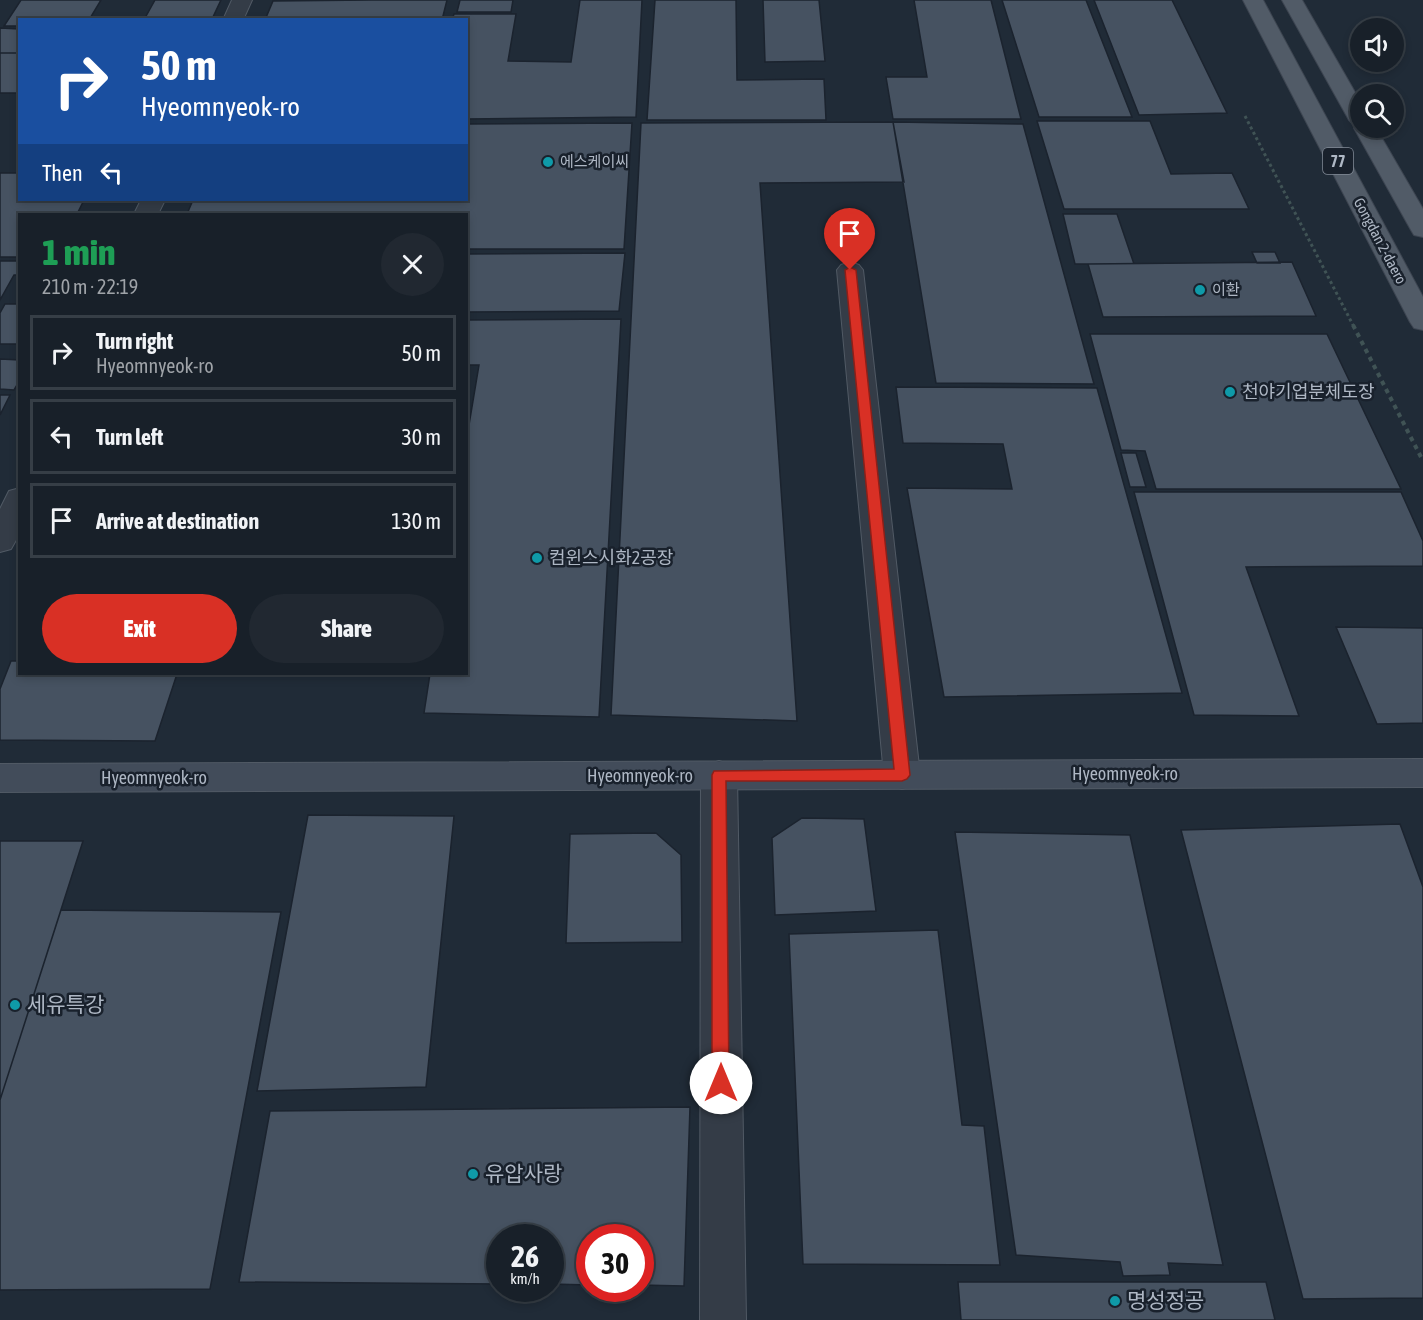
<!DOCTYPE html>
<html lang="en">
<head>
<meta charset="utf-8">
<style>
	:root { --surface:#182029; --page:#212831; --text:#f1f3f6; --muted:#9fa3a8; --line:#363e46; --accent:#d93025 }
	body { margin:0; font-family:"Asap Condensed","Noto Sans KR",sans-serif; background:var(--page); color:var(--text); height:100vh; display:flex; flex-direction:column; font-size:22px; white-space:nowrap }
	* { box-sizing:border-box; margin:0 }
	p { font-size:20px; color:var(--muted) }
	.icon { flex:none; width:33px; height:33px; fill:none; stroke:currentColor; stroke-width:2; stroke-linecap:round; stroke-linejoin:round }
	.map { position:relative; flex:1; overflow:hidden }
	.panel { position:absolute; left:18px; top:213px; width:450px; height:462px; display:flex; flex-direction:column; background:var(--surface); border-radius:0px; box-shadow:0 3px 9px #0003,0 0 0 2px var(--line) }
	.panel>* { flex:none }
	.guide { position:absolute; left:18px; top:18px; width:450px; height:183px; border-radius:0px; box-shadow:0 3px 9px #0003,0 0 0 2px var(--line); background:#1a4fa0; color:#fff; overflow:hidden }
	.controls { position:absolute; left:1350px; top:18px; display:grid; gap:12px }
	.controls a { display:grid; place-items:center; width:54px; height:54px; border-radius:50%; background:var(--surface); box-shadow:0 3px 9px #0003,0 0 0 2px var(--line); font-size:30px }
	.speed { position:absolute; left:486px; top:1224px; display:flex; gap:12px; font-size:30px; font-weight:700; text-align:center }
	.speed>* { display:grid; place-content:center; width:78px; height:78px; border-radius:50%; background:var(--surface); box-shadow:0 3px 9px #0003,0 0 0 2px var(--line); line-height:1 }
	.speed small { font-size:15px; font-weight:400 }
	.speed .limit { border:9px solid #d22; background:#fff; color:#111 }
	.pin { position:absolute; display:grid; place-items:center; width:51px; height:51px; color:#fff; margin:-62px -26px; border-radius:50% 50% 50% 0; rotate:-45deg; box-shadow:0 0 6px #0007 }
	.pin .icon { rotate:45deg }
	.me { position:absolute; width:66px; margin:-33px; rotate:0deg; stroke-linejoin:round; filter:drop-shadow(0 0 4px #0008) }
	.turn { display:flex; align-items:center; gap:21px; height:126px; padding:0 24px; font-size:27px }
	.turn .icon { width:78px; height:78px; stroke-width:2.5 }
	.turn b { display:block; font-size:42px; line-height:51px }
	.then { display:flex; align-items:center; height:57px; padding:0 24px; background:#0003; gap:12px; font-size:22px }
	.round { display:grid; place-items:center; flex:none; width:63px; height:63px; border-radius:32px; background:var(--page) }
	.head { display:flex; align-items:center; justify-content:space-between; height:102px; padding:0 24px }
	h1 { font-size:36px; font-weight:800; line-height:45px; color:#1e9e55 }
	.action { display:flex; gap:12px; margin-top:auto; padding:12px 24px }
	.action a { flex:1; height:69px; border-radius:36px; background:var(--accent); color:#fff; font-size:24px; font-weight:800; line-height:69px; text-align:center }
	.action a+a { background:var(--page); color:var(--text) }
	ul { padding:0; list-style:none }
	li { display:flex; align-items:center; gap:18px; height:75px; margin:0 12px 9px; padding:0 12px; border:3px solid var(--line); border-radius:0px }
	li div { flex:1 }
	li b { display:block; font-size:22px }
	li em { font-style:normal }
	.map>svg:first-child { display:block }
	.building { fill:#465261; stroke:#1b232e; stroke-width:1.5 }
	.lines { fill:none; stroke-linecap:round; stroke-linejoin:round }
	.street-casing { stroke:#515a65; stroke-width:2 }
	.secondary-casing { stroke:#515a65; stroke-width:2 }
	.primary-casing { stroke:#3d4551; stroke-width:2 }
	.path-far1 { stroke:#405355; stroke-width:3; stroke-dasharray:3 3; stroke-linecap:butt }
	.path { stroke:#405355; stroke-width:4; stroke-dasharray:4.5 4.5; stroke-linecap:butt }
	.street { fill:#343c47; fill-rule:evenodd }
	.secondary { fill:#424c5a; fill-rule:evenodd }
	.primary { fill:#515b67; fill-rule:evenodd }
	.route { fill:#d93025; stroke:#8d1f18; stroke-width:1.5 }
	.culture-dot { fill:#0f9aa8; stroke:#19212c; stroke-width:2 }
	.labels { text-anchor:middle; stroke-width:5; stroke-linejoin:round; paint-order:stroke }
	.far-poi-label { font-size:15px; fill:#aeb7c4; stroke:#19212c; text-anchor:start }
	.far-street-label { font-size:15px; fill:#aeb7c4; stroke:#19212c }
	.shield { fill:#19212c; stroke:#818a96; stroke-width:1.5 }
	.shield-label { font-size:16px; font-weight:bold; fill:#aeb7c4 }
	.poi-label { font-size:18px; fill:#aeb7c4; stroke:#19212c; text-anchor:start }
	.street-label { font-size:18px; fill:#aeb7c4; stroke:#19212c }
	.near-poi-label { font-size:21px; fill:#aeb7c4; stroke:#19212c; text-anchor:start }
</style>
</head>
<body>
<div class="map">
<svg width="1423" height="1320" viewBox="0 0 1423 1320">
	<rect width="100%" height="100%" fill="#202b37"/>
	<path class="building" d="M 21,0 L 101,0 L 89,20 L 20,20 L 20,26 L 4,26 Z
		M 155,0 L 221,0 L 212,19 L 145,18 Z
		M 371,0 L 447,0 L 442,20 L 265,20 L 273,1 Z
		M 460,0 L 513,0 L 511,12 L 457,12 Z
		M 580,0 L 642,0 L 636,117 L 466,119 L 466,20 L 452,20 L 454,14 L 516,14 L 508,61 L 571,62 Z
		M 655,0 L 736,0 L 737,80 L 824,79 L 826,120 L 647,120 Z
		M 763,0 L 819,0 L 825,61 L 765,62 Z
		M 914,0 L 991,0 L 1021,119 L 893,119 L 886,77 L 927,77 Z
		M 1002,0 L 1086,0 L 1132,117 L 1039,117 Z
		M 1094,0 L 1172,0 L 1227,113 L 1139,115 Z
		M 0,28 L 20,29 L 20,53 L 0,53 Z
		M 0,53 L 20,53 L 20,93 L 0,93 Z
		M 1037,121 L 1150,121 L 1171,174 L 1232,173 L 1249,209 L 1064,209 Z
		M 893,122 L 904,182 L 760,183 L 797,721 L 611,715 L 641,123 Z
		M 893,122 L 1023,124 L 1094,384 L 936,383 Z
		M 632,123 L 624,249 L 466,249 L 466,214 L 187,214 L 193,200 L 466,200 L 466,124 Z
		M 0,173 L 20,173 L 20,200 L 84,200 L 77,214 L 20,214 L 20,257 L 0,257 Z
		M 1063,214 L 1117,214 L 1134,264 L 1075,264 Z
		M 1252,252 L 1275,252 L 1280,263 L 1257,263 Z
		M 625,253 L 619,311 L 466,312 L 466,254 Z
		M 0,261 L 20,261 L 20,275 L 14,275 L 0,300 Z
		M 1292,262 L 1316,316 L 1103,317 L 1088,264 Z
		M 5,304 L 20,304 L 20,344 L 0,344 L 0,313 Z
		M 621,319 L 599,717 L 424,713 L 430,674 L 466,674 L 466,443 L 479,365 L 466,365 L 466,320 Z
		M 1090,334 L 1327,334 L 1401,489 L 1156,489 L 1145,451 L 1121,450 Z
		M 0,359 L 20,360 L 20,380 L 14,390 L 0,389 Z
		M 896,387 L 1097,388 L 1182,693 L 944,697 L 907,488 L 1012,489 L 1003,444 L 903,443 Z
		M 0,395 L 10,395 L 0,415 Z
		M 1121,453 L 1136,453 L 1146,487 L 1130,487 Z
		M 1134,492 L 1401,492 L 1423,541 L 1423,566 L 1246,567 L 1299,716 L 1194,715 Z
		M 1336,627 L 1423,628 L 1423,723 L 1377,724 Z
		M 11,661 L 20,661 L 20,674 L 177,674 L 155,741 L 0,740 L 0,689 Z
		M 308,815 L 454,816 L 426,1087 L 257,1091 Z
		M 802,818 L 864,819 L 876,911 L 775,915 L 772,838 Z
		M 1400,824 L 1423,887 L 1423,1298 L 1303,1299 L 1181,830 Z
		M 955,832 L 1130,835 L 1223,1265 L 1168,1263 L 1170,1275 L 1123,1276 L 1120,1262 L 1016,1255 Z
		M 656,833 L 681,855 L 682,942 L 566,943 L 570,834 Z
		M 0,841 L 83,841 L 0,1100 Z
		M 61,910 L 281,912 L 210,1289 L 0,1290 L 0,1100 Z
		M 938,930 L 962,1125 L 984,1126 L 1000,1265 L 803,1264 L 789,934 Z
		M 690,1107 L 684,1286 L 640,1285 L 640,1238 L 590,1238 L 590,1285 L 550,1284 L 550,1238 L 500,1238 L 500,1284 L 239,1282 L 270,1111 Z
		M 958,1282 L 1266,1282 L 1275,1320 L 961,1320 Z"/>
	<g class="lines">
		<defs>
			<path id="street" d="M 232,0 L 252,0 L 243,20 L 223,20 Z
				M 141,200 L 165,200 L 158,214 L 134,214 Z
				M 850,262 L 859,265 L 863,270 L 920,775 L 914,785 L 902,789 L 890,785 L 884,775 L 837,270 L 841,265 Z
				M 20,488 L 20,533 L 11,549 L 0,552 L 0,509 L 9,491 Z
				M 719,761 L 731,765 L 737,775 L 746,1320 L 700,1320 L 701,775 L 707,765 Z"/>
			<path id="secondary" d="M 1423,759 L 1423,787 L 0,792 L 0,764 Z"/>
			<path id="primary" d="M 1243,0 L 1263,0 L 1423,297 L 1423,330 L 1414,328 L 1410,322 Z
				M 1282,0 L 1302,0 L 1360,101 L 1360,128 L 1376,128 L 1423,209 L 1423,237 L 1414,235 L 1411,230 L 1354,128 L 1355,126 L 1349,120 Z"/>
		</defs>
		<use href="#street" class="street-casing"/>
		<use href="#secondary" class="secondary-casing"/>
		<use href="#primary" class="primary-casing"/>
		<path class="path-far1" d="M 1245,116 L 1354,327"/>
		<path class="path" d="M 1353,325 L 1423,461"/>
		<use href="#street" class="street"/>
		<use href="#secondary" class="secondary"/>
		<use href="#primary" class="primary"/>
	</g>
	<path class="route" d="M 850,267 L 856,270 L 910,775 L 907,779 L 902,781 L 726,781 L 729,1083 L 727,1089 L 721,1091 L 715,1089 L 712,1083 L 712,775 L 714,771 L 894,769 L 845,270 Z"/>
	<g class="culture-dot">
		<circle cx="548" cy="162" r="6"/>
		<circle cx="1200" cy="290" r="6"/>
		<circle cx="1230" cy="392" r="6"/>
		<circle cx="537" cy="558" r="6"/>
		<circle cx="15" cy="1005" r="6"/>
		<circle cx="473" cy="1174" r="6"/>
		<circle cx="1115" cy="1301" r="6"/>
	</g>
	<g class="labels">
		<g class="far-poi-label">
			<text x="560" y="167">에스케이씨</text>
			<text x="1212" y="295">이환</text>
		</g>
		<g class="far-street-label">
			<text transform="translate(1380 241) rotate(62)" y="5">Gongdan 2-daero</text>
		</g>
		<rect class="shield" x="1323" y="148" width="30" height="26" rx="4.5"/>
		<g class="shield-label">
			<text x="1338" y="167">77</text>
		</g>
		<g class="poi-label">
			<text x="1242" y="398">천야기업분체도장</text>
			<text x="549" y="564">컴윈스시화2공장</text>
		</g>
		<g class="street-label">
			<text x="1125" y="780">Hyeomnyeok-ro</text>
			<text x="640" y="782">Hyeomnyeok-ro</text>
			<text x="154" y="784">Hyeomnyeok-ro</text>
		</g>
		<g class="near-poi-label">
			<text x="27" y="1012">세유특강</text>
			<text x="485" y="1181">유압사랑</text>
			<text x="1127" y="1308">명성정공</text>
		</g>
	</g>
</svg>
<div class="controls">
<a><svg class="icon" aria-label="sound" viewBox="0 0 24 24"><path d="M4 9h4l5-4v14l-5-4H4zM17 9q2 3 0 6"/></svg></a>
<a><svg class="icon" aria-label="search" viewBox="0 0 24 24"><circle cx="10" cy="10" r="6"/><path d="M15 15l6 6"/></svg></a>
</div>
<div class="speed"><div>26<small>km/h</small></div><div class="limit">30</div></div>
<div class="pin" style="left:850px;top:270px;background:#d93025"><svg class="icon" aria-label="arrive" viewBox="0 0 24 24"><path d="M6 21V4h12l-3 4 3 4H6"/></svg></div>
<svg class="me" style="left:721px;top:1083px" viewBox="-20 -20 40 40"><circle r="19" fill="#fff"/><path d="M0-13L10 11 0 6-10 11z" fill="#d93025"/></svg>
<div class="guide">
<div class="turn"><svg class="icon" aria-label="right" viewBox="0 0 24 24"><path d="M7 20v-9h11M14 6l5 5-5 5"/></svg><div><b>50 m</b>Hyeomnyeok-ro</div></div>
<div class="then">Then<svg class="icon" aria-label="left" viewBox="0 0 24 24"><path d="M17 20v-9H6M10 6l-5 5 5 5"/></svg></div>
</div>
<section class="panel">
<div class="head"><div><h1>1 min</h1><p>210 m · 22:19</p></div><a class="round"><svg class="icon" aria-label="close" viewBox="0 0 24 24"><path d="M6 6l12 12M18 6L6 18"/></svg></a></div>
<ul>
<li><svg class="icon" aria-label="right" viewBox="0 0 24 24"><path d="M7 20v-9h11M14 6l5 5-5 5"/></svg><div><b>Turn right</b><p>Hyeomnyeok-ro</p></div><em>50 m</em></li>
<li><svg class="icon" aria-label="left" viewBox="0 0 24 24"><path d="M17 20v-9H6M10 6l-5 5 5 5"/></svg><div><b>Turn left</b></div><em>30 m</em></li>
<li><svg class="icon" aria-label="arrive" viewBox="0 0 24 24"><path d="M6 21V4h12l-3 4 3 4H6"/></svg><div><b>Arrive at destination</b></div><em>130 m</em></li>
</ul>
<div class="action"><a>Exit</a><a>Share</a></div>
</section>
</div>
</body>
</html>
